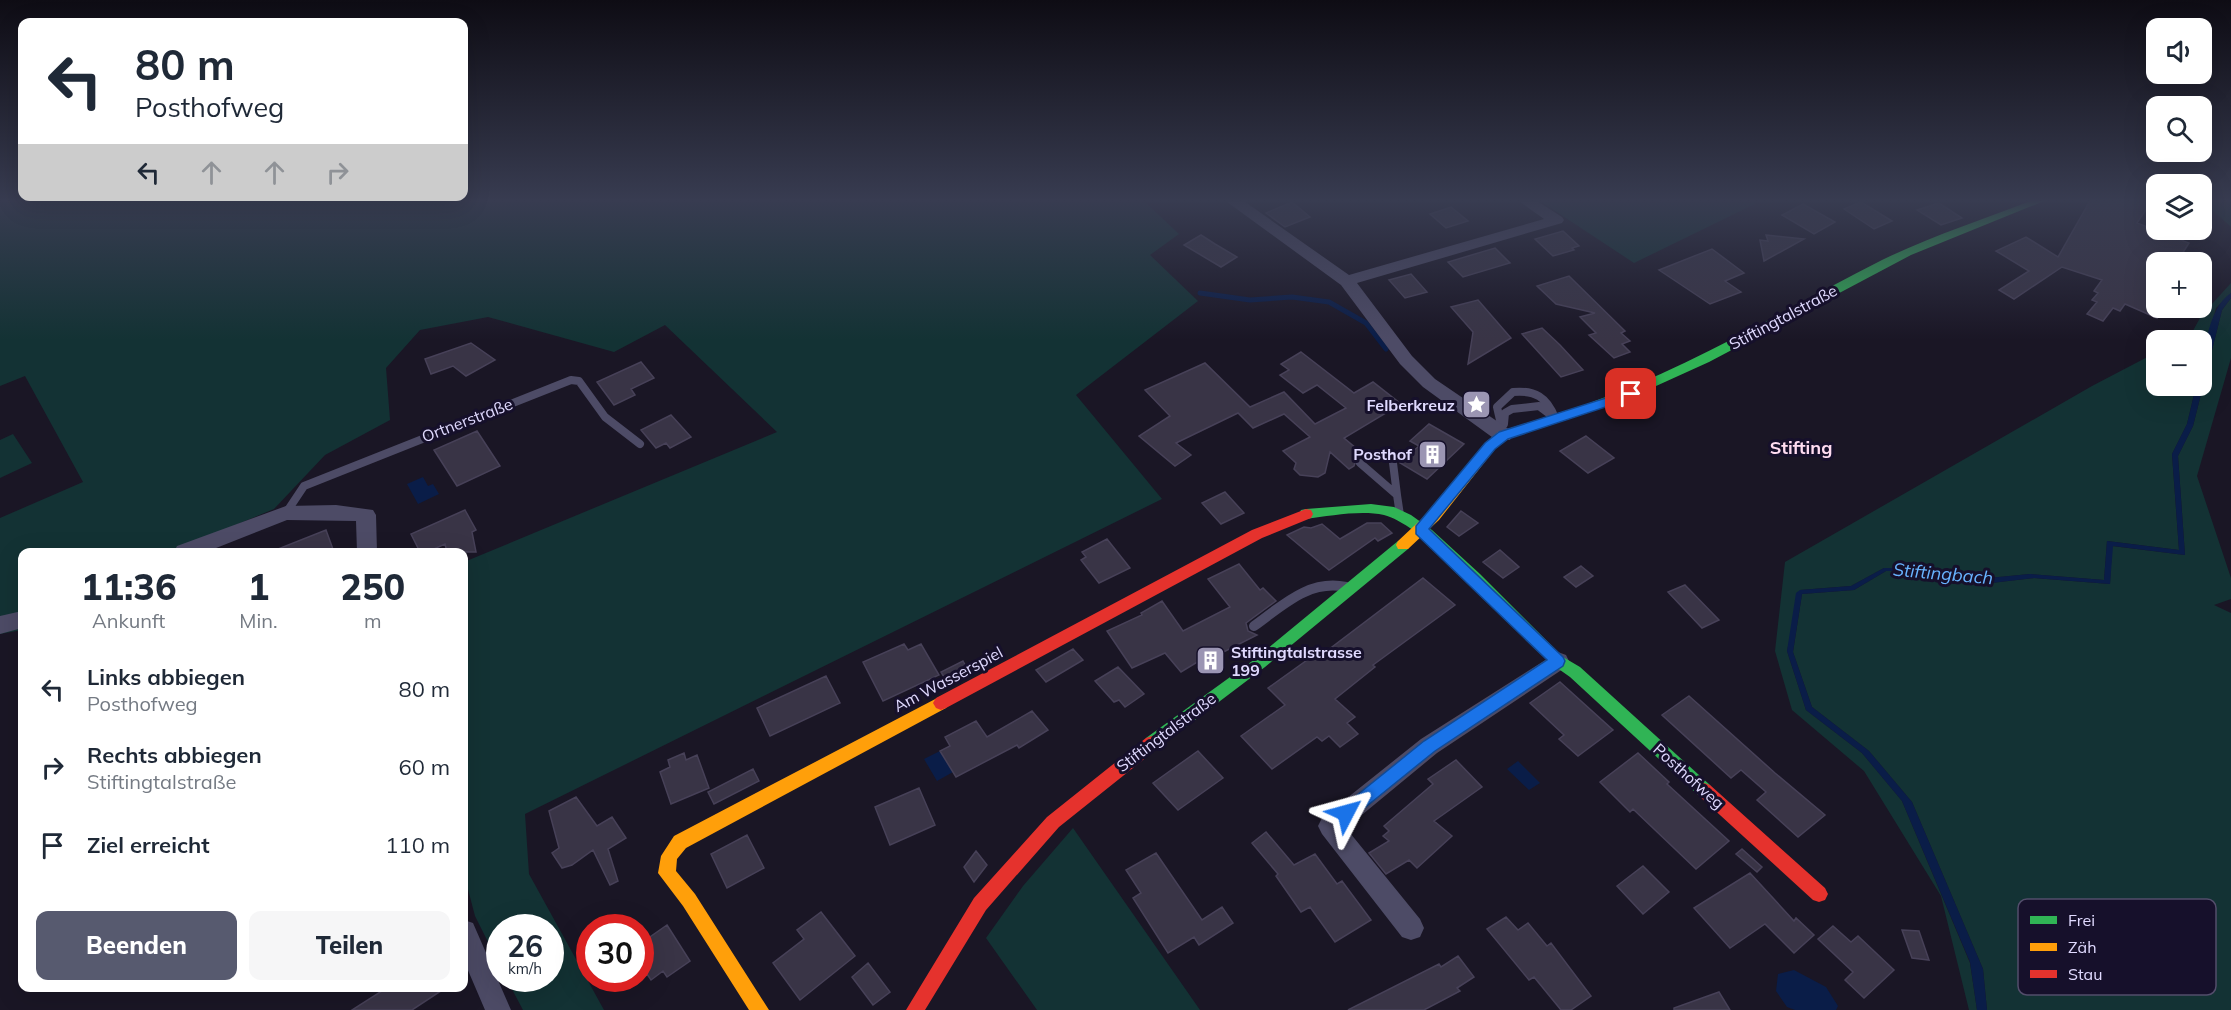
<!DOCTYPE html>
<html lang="de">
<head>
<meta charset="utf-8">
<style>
	:root { --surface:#fff; --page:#f6f6f7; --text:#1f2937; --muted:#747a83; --accent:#575a6f }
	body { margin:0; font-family:Mulish,sans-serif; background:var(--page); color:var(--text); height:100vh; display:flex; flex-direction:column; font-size:22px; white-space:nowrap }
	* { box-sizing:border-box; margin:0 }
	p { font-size:20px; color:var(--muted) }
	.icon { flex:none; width:33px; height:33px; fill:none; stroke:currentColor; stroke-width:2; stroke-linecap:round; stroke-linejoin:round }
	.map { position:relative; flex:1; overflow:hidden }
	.sheet { position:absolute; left:18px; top:548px; width:450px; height:444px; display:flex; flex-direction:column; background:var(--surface); border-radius:12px; box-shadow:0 6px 24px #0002 }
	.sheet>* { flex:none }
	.guide { position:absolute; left:18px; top:18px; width:450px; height:183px; border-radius:12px; box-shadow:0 6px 24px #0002; background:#fff; color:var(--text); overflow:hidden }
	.fabs { position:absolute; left:2146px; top:18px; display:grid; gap:12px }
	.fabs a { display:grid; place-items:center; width:66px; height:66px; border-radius:12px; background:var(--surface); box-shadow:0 6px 24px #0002; font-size:30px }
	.speed { position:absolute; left:486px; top:914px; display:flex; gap:12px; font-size:30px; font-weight:700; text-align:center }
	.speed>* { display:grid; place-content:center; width:78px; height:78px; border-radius:50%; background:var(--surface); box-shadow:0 6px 24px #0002; line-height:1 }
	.speed small { font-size:15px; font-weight:400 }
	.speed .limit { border:9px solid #d22; background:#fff; color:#111 }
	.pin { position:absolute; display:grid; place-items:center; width:51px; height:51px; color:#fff; margin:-26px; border-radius:12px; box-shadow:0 3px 9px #0006 }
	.me { position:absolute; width:66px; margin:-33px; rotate:51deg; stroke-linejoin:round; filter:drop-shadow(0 0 4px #0008) }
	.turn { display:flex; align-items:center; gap:21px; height:126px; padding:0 18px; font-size:27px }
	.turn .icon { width:78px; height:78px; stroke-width:2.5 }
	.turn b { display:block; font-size:42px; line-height:51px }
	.lanes { display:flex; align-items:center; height:57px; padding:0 18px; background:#0003; justify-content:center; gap:30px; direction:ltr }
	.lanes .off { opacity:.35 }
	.eta { display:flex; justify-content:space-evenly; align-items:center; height:102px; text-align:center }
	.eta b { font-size:36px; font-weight:800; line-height:42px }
	.primary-button { display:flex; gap:12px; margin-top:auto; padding:12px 18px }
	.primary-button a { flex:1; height:69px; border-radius:12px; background:var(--accent); color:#fff; font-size:24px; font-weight:800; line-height:69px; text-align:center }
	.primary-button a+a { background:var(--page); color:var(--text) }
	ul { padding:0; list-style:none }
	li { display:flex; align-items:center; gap:18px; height:78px; padding:0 18px }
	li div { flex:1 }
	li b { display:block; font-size:22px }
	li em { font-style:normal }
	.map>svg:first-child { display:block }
	.green { fill:#133234 }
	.water { fill:#0a1d48 }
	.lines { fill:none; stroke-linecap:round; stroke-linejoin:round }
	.stream { stroke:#0a1d48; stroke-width:5 }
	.building { fill:#393446; stroke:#474158; stroke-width:1.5 }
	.lane-far1 { stroke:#4d4b66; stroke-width:8 }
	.lane { stroke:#4d4b66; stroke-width:10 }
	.street { fill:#4d4b66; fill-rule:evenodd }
	.fast { fill:#30b455; fill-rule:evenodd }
	.slow { fill:#ff9f0a; fill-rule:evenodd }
	.jam { fill:#e5322d; fill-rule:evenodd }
	.route { fill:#1a73e8; stroke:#114b97; stroke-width:1.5 }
	.labels { text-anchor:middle; stroke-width:6; stroke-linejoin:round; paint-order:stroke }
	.street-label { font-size:16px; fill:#e0daff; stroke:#16102b }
	.poi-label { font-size:16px; font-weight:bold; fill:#e0daff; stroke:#16102b; text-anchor:end }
	.neighbourhood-label { font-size:18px; font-weight:bold; fill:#ffdcf1; stroke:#16102b }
	.water-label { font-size:18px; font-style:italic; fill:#68b3ff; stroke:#16102b }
	.key { fill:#16102b; stroke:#534d6b; stroke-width:1.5 }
	.key-label { font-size:16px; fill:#e0daff }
</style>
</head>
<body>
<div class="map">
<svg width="2231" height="1010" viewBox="0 0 2231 1010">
	<rect width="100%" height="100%" fill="#1a1625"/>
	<path class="green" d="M 0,199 L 1142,199 L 1179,234 L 1150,255 L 1198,301 L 1076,395 L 1162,499 L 525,814 L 529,874 L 604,1010 L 523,1010 L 506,978 L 550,978 L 550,927 L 500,927 L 499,964 L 475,916 L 464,874 L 464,562 L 777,432 L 665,325 L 614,352 L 488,317 L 420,330 L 386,368 L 390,420 L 325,455 L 274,509 L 171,552 L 22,552 L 22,630 L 0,634 L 0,518 L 83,482 L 25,376 L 0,386 Z
		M 1537,199 L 1765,199 L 1634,263 Z
		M 2208,199 L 2231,199 L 2231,227 L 2209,207 Z
		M 2231,283 L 2231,293 L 2216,308 L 2202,362 L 2202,340 L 2188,340 L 2201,316 Z
		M 2231,298 L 2231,358 L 2197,476 L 2231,578 L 2231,599 L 2214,605 L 2231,613 L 2231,1010 L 1987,1010 L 1983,969 L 1912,802 L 1869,751 L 1812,707 L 1793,652 L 1802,594 L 1854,590 L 1886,571 L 1919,571 L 1991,583 L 2034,578 L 2110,584 L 2112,546 L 2185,555 L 2178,456 L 2193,426 L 2222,310 Z
		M 2157,352 L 2157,386 L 2196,386 L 2187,424 L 2172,454 L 2179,550 L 2107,541 L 2104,580 L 2030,574 L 1989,578 L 1919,568 L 1884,568 L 1851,586 L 1800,590 L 1787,651 L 1806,710 L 1862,753 L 1902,801 L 1970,963 L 1977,1010 L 1969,1010 L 1941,896 L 1864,771 L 1792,710 L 1775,651 L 1785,562 L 2092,386 Z
		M 13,434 L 32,463 L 0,478 L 0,440 Z
		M 1073,828 L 1200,1010 L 1037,1010 L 986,938 L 1023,886 Z"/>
	<path class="water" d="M 2231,293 L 2231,298 L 2222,310 L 2193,426 L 2178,456 L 2185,555 L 2113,546 L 2110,584 L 2034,578 L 1991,583 L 1919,571 L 1886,571 L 1854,590 L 1802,594 L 1793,652 L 1812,707 L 1869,751 L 1912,802 L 1983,969 L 1987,1010 L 1977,1010 L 1970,962 L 1902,801 L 1862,753 L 1806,710 L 1787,651 L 1796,593 L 1800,590 L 1851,586 L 1884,568 L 1919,568 L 1989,578 L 2030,574 L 2104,580 L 2107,541 L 2179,550 L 2172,454 L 2187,424 L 2196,386 L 2202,386 C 2202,359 2207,308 2231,293 Z
		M 423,477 L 428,486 L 433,484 L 439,494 L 418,504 L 407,484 Z
		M 940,751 L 953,772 L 937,781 L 924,759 Z
		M 1518,761 L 1540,783 L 1529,790 L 1507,769 Z
		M 1794,970 L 1826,987 L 1838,1006 L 1836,1010 L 1795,1010 L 1787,1007 L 1776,991 L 1778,974 Z"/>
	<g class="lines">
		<path class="stream" d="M 1200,293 L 1250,300 L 1292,297 L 1329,302 L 1366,323 L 1386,349"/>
	</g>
	<path class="building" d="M 2091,199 L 2153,199 L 2137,223 L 2189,243 L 2177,262 L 2157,262 L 2157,318 L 2125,304 L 2120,311 L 2113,308 L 2103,321 L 2087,314 L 2097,302 L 2092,300 L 2098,293 L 2094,291 L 2102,280 L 2062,267 L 2014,299 L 1999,290 L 2029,271 L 1996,251 L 2026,237 L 2058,257 Z
		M 1292,202 L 1310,217 L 1285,227 L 1266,213 Z
		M 1861,202 L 1892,221 L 1874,229 L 1844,209 Z
		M 1939,203 L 1962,218 L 1941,225 L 1917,210 Z
		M 1803,204 L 1835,222 L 1814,234 L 1782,215 Z
		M 1451,207 L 1468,221 L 1446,228 L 1430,214 Z
		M 1563,231 L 1579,246 L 1572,248 L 1574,250 L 1553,256 L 1535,239 Z
		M 1201,235 L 1215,244 L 1237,257 L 1221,267 L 1184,245 Z
		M 1766,235 L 1804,239 L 1764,261 L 1760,240 L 1768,241 Z
		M 1495,248 L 1510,263 L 1463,277 L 1448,262 Z
		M 1712,249 L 1744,273 L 1725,281 L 1741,292 L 1710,304 L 1659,270 Z
		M 1411,274 L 1427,292 L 1405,298 L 1389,280 Z
		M 1569,276 L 1625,331 L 1621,333 L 1630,341 L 1622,344 L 1630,352 L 1614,358 L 1589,335 L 1596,333 L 1580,317 L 1595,313 L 1556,304 L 1537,286 Z
		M 1478,300 L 1511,338 L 1468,364 L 1473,332 L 1451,307 Z
		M 1542,328 L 1560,345 L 1583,370 L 1561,377 L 1522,334 Z
		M 471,343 L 495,360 L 466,376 L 453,366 L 431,374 L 425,359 Z
		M 1301,352 L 1354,393 L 1373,382 L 1401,404 L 1344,438 L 1368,458 L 1357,457 L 1354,466 L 1349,469 L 1330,452 L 1325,473 L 1318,477 L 1300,475 L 1294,469 L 1296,463 L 1283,451 L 1310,437 L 1284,414 L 1253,428 L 1238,413 L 1176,443 L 1191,455 L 1175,466 L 1139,436 L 1170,416 L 1145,390 L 1205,363 L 1250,407 L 1284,392 L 1315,424 L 1346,408 L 1317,385 L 1303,393 L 1280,375 L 1289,370 L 1281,364 Z
		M 641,362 L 654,378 L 631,389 L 635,395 L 614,405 L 597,382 Z
		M 671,415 L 691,437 L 670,448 L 666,443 L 656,448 L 641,430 Z
		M 1429,424 L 1464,444 L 1427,479 L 1400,463 L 1419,446 L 1410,441 Z
		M 477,431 L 500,466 L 457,486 L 434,450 Z
		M 1586,436 L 1614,458 L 1588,473 L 1560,451 Z
		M 1225,492 L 1244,513 L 1221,524 L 1202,503 Z
		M 465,510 L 476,530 L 472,532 L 476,552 L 447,552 L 445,544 L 427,552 L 420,552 L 411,534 Z
		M 1461,511 L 1478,523 L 1459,536 L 1447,527 Z
		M 1367,523 L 1381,523 L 1392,533 L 1378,541 L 1375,538 L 1329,570 L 1287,535 L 1304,527 L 1311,528 L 1322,524 L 1340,539 Z
		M 326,530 L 334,552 L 273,552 L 273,551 Z
		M 1107,539 L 1130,568 L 1099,583 L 1081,560 L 1086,557 L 1082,552 Z
		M 1500,550 L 1519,567 L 1503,578 L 1483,562 Z
		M 1239,564 L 1260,590 L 1263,588 L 1276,601 L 1246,623 L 1248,631 L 1257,635 L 1202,663 L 1199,661 L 1181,672 L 1165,653 L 1132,668 L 1107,631 L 1142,615 L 1141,613 L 1162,601 L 1183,631 L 1230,607 L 1208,579 Z
		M 1581,566 L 1593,576 L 1576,587 L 1564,577 Z
		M 1423,578 L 1455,605 L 1373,665 L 1375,667 L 1335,699 L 1355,717 L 1347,723 L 1358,734 L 1340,747 L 1329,736 L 1322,741 L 1317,737 L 1272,769 L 1241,736 L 1285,705 L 1268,688 L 1317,653 L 1320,656 Z
		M 1685,585 L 1719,620 L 1702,628 L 1668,592 Z
		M 904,644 L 908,650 L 921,644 L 939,675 L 883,701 L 863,662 Z
		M 1073,649 L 1083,660 L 1046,682 L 1036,670 Z
		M 963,661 L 968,670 L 947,682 L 941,672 Z
		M 1118,667 L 1144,694 L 1125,707 L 1119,700 L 1114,702 L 1095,681 Z
		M 826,676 L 840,703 L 770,736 L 757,708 Z
		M 1560,682 L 1613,730 L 1578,756 L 1559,739 L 1564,735 L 1530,703 Z
		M 1689,696 L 1775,773 L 1825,815 L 1798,837 L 1757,800 L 1766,792 L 1741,770 L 1731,778 L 1662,715 Z
		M 1032,711 L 1048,730 L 1019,748 L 1017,745 L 956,777 L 940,751 L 950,746 L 945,737 L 976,721 L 987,737 Z
		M 1198,751 L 1223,778 L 1178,810 L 1153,783 Z
		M 684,753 L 686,760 L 697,755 L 709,788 L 671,804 L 660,772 L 670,767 L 668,760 Z
		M 1638,753 L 1669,782 L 1667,784 L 1729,841 L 1696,869 L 1633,809 L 1630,812 L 1600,782 Z
		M 1456,760 L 1482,787 L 1434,821 L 1452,836 L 1417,868 L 1409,860 L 1386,874 L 1369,853 L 1389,841 L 1383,836 L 1389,831 L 1384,826 L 1433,784 L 1428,779 Z
		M 753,769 L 759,781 L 714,804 L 708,792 Z
		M 919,788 L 935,825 L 890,845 L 875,807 Z
		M 576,797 L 597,826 L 612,817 L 626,838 L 608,849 L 618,881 L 610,885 L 593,850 L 572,865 L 562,868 L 552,853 L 559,848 L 549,811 Z
		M 1266,832 L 1294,865 L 1315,854 L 1337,884 L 1342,881 L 1371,920 L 1335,942 L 1310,907 L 1301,912 L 1276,876 L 1278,874 L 1252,843 Z
		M 747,835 L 764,868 L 727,888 L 711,854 Z
		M 1742,849 L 1762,867 L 1757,872 L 1736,854 Z
		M 976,851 L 987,865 L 974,882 L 964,867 Z
		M 1156,853 L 1202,920 L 1222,907 L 1233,923 L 1199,945 L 1194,937 L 1168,953 L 1133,898 L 1141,893 L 1126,870 Z
		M 1643,866 L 1669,892 L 1643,914 L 1617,886 Z
		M 1750,873 L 1794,921 L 1796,918 L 1814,935 L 1794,953 L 1765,924 L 1730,948 L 1694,908 Z
		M 821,912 L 855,956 L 800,1000 L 773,963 L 804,939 L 797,930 Z
		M 1506,917 L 1518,930 L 1528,923 L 1547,946 L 1551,943 L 1591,996 L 1571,1010 L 1561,1010 L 1534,977 L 1529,980 L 1487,929 Z
		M 667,925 L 690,961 L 667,977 L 663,971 L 651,980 L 647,974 L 640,978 L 640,944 Z
		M 1833,926 L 1851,942 L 1858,936 L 1894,970 L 1864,998 L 1845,980 L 1853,972 L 1818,939 Z
		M 1902,930 L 1919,931 L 1929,960 L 1912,958 Z
		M 1458,956 L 1474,977 L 1457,988 L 1460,991 L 1424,1010 L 1348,1010 L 1439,964 L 1441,967 Z
		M 868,963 L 890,992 L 873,1005 L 852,977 Z
		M 388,987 L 447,987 L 412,1010 L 352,1010 Z
		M 1719,992 L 1730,1010 L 1674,1010 L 1674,1008 Z"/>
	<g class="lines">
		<path class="lane-far1" d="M 1504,424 L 1505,413 L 1512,409 L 1539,406 L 1555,418
			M 1503,433 L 1497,407 L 1513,392 C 1535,390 1547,397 1555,418
			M 1360,463 L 1397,495 L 1400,515
			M 1393,463 L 1397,495
			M 286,513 L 304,486 L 571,380 L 579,381 L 605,417 L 640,444"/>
		<path class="lane" d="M 1254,626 C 1282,606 1309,579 1346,587"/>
		<path class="street" d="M 1223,199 L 1241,199 L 1349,275 L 1544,219 L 1516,199 L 1534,199 L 1562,217 L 1564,220 L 1562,223 L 1357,283 L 1412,356 L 1435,379 L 1510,430 L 1512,435 L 1510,440 L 1496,440 L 1423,387 L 1400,364 L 1341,285 Z
			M 336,505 L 373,510 L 376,515 L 377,552 L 357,552 L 356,521 L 287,520 L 206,552 L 174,552 L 177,546 L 286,506 Z
			M 22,611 L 22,628 L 0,634 L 0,616 Z
			M 1558,652 L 1566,655 L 1569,661 L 1566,667 L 1437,753 L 1346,828 L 1420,919 L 1424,928 L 1420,937 L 1411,940 L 1402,937 L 1322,834 L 1318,826 L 1322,818 L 1421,739 Z
			M 464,920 L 473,923 L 511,1010 L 485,1010 L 464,961 Z"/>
		<path class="fast" d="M 2035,199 L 2049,199 L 1911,255 L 1709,362 L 1634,396 L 1595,410 L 1591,411 L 1585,407 L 1587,404 C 1691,367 1784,310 1882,260 C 1931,236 1984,219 2035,199 Z
			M 1371,504 L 1394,507 L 1411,515 L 1432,530 L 1480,574 L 1563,657 L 1580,667 L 1710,785 L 1712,790 L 1710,795 L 1704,797 L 1698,795 L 1570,677 L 1553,665 C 1519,631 1426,525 1384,515 C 1360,510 1330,516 1306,519 L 1301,518 L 1299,514 L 1301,510 L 1306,509 Z
			M 1403,540 L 1408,541 L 1410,545 L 1408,549 L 1265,667 L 1158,748 L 1152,750 L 1146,748 L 1144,743 L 1146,738 L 1255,659 L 1398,541 Z"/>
		<path class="slow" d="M 1591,403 L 1595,404 L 1597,407 L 1595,410 L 1508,438 L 1495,449 L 1439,520 L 1408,549 L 1398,549 L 1396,545 L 1398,541 L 1429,512 L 1485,443 L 1498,432 Z
			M 941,696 L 946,698 L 949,703 L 946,708 L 686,848 L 677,859 L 676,871 L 695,894 L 769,1010 L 749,1010 L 683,906 L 658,873 L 661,856 L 674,836 Z"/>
		<path class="jam" d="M 1306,509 L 1311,510 L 1313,514 L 1311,518 L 1262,538 L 946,708 L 941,710 L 936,708 L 933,703 L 936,698 L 1252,530 Z
			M 1152,736 L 1158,738 L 1160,743 L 1158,748 L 1059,827 L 986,910 L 925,1010 L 906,1010 L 974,898 L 1047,817 L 1146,738 Z
			M 1704,783 L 1710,785 L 1825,888 L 1828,894 L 1825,900 L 1819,902 L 1813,900 L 1698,795 L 1696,790 L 1698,785 Z"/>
	</g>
	<linearGradient id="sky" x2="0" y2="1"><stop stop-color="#0e0c14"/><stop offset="0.59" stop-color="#383c51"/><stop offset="1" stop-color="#383c51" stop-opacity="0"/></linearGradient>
	<rect width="2231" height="340" fill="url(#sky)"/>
	<path class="route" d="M 1631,390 L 1636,391 L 1636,397 L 1508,439 L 1495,449 L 1429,529 L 1563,657 L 1565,661 L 1563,666 L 1435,751 L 1352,818 L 1346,821 L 1341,818 L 1338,813 L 1341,808 L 1424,741 L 1547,660 L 1416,534 L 1416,526 L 1485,443 L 1499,432 Z"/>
	<defs>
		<symbol id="sight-square" viewBox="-11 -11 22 22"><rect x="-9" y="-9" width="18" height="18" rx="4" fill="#9b95b3" stroke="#16102b"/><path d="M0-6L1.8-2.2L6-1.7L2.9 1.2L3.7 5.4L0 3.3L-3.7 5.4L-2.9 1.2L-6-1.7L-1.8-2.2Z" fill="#fff"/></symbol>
		<symbol id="building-square" viewBox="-11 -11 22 22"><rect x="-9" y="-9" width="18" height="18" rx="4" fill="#9b95b3" stroke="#16102b"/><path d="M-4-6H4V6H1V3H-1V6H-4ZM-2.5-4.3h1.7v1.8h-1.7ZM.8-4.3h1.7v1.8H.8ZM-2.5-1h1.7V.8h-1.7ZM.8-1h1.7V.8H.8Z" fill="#fff"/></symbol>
	</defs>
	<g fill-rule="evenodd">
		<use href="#sight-square" x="1460" y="388" width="33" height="33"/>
		<use href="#building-square" x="1416" y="438" width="33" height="33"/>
		<use href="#building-square" x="1194" y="644" width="33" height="33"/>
	</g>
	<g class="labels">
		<g class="street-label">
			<text transform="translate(1783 317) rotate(-28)" y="6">Stiftingtalstraße</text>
			<text transform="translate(467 420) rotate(-21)" y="6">Ortnerstraße</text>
			<text transform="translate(948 679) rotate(-28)" y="6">Am Wasserspiel</text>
			<text transform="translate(1166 732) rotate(-37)" y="6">Stiftingtalstraße</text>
			<text transform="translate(1689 776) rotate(42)" y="6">Posthofweg</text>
		</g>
		<g class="poi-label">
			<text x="1455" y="411">Felberkreuz</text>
			<text x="1412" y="460">Posthof</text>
			<text x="1231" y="658" text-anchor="start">Stiftingtalstrasse<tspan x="1231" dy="18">199</tspan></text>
		</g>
		<g class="neighbourhood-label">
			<text x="1801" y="454">Stifting</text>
		</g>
		<g class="water-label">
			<text transform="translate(1943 574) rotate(5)" y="6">Stiftingbach</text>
		</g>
	</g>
	<rect x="2018" y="899" width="198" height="96" rx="9" class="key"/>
	<rect x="2030" y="916" width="27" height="8" fill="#30b455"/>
	<rect x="2030" y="943" width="27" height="8" fill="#ff9f0a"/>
	<rect x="2030" y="970" width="27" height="8" fill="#e5322d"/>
	<g class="key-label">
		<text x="2068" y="926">Frei</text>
		<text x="2068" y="953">Zäh</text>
		<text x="2068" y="980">Stau</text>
	</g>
</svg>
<div class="fabs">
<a><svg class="icon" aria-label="sound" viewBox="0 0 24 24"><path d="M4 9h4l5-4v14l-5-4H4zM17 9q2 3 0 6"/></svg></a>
<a><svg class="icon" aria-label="search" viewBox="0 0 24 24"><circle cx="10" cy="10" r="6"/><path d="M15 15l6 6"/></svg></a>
<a><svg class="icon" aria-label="layers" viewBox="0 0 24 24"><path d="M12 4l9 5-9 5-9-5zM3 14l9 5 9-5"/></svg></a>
<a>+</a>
<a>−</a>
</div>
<div class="speed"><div>26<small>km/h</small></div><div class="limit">30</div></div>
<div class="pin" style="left:1631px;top:394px;background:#d93025"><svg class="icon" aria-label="arrive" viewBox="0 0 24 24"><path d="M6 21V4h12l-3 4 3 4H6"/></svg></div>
<svg class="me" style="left:1346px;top:813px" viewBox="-20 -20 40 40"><path d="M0-17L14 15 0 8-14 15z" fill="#1a73e8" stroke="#fff" stroke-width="4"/></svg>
<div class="guide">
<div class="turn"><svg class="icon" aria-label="left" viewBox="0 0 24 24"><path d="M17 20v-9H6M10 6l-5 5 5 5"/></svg><div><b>80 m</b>Posthofweg</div></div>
<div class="lanes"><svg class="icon" aria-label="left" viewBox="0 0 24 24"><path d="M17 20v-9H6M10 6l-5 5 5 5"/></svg><svg class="icon off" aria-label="ahead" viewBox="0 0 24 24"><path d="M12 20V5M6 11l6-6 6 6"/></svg><svg class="icon off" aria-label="ahead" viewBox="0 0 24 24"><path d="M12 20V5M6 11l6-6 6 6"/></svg><svg class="icon off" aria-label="right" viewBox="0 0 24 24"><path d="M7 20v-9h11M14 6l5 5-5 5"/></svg></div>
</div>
<section class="sheet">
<div class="eta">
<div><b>11:36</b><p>Ankunft</p></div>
<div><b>1</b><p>Min.</p></div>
<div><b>250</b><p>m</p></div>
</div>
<ul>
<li><svg class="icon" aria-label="left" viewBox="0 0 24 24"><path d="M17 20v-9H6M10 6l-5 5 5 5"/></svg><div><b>Links abbiegen</b><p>Posthofweg</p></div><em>80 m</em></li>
<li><svg class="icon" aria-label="right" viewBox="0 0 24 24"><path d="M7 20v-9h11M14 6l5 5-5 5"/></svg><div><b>Rechts abbiegen</b><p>Stiftingtalstraße</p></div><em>60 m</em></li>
<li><svg class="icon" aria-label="arrive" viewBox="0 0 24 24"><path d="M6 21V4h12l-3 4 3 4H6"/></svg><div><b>Ziel erreicht</b></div><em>110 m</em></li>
</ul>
<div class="primary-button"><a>Beenden</a><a>Teilen</a></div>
</section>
</div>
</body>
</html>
